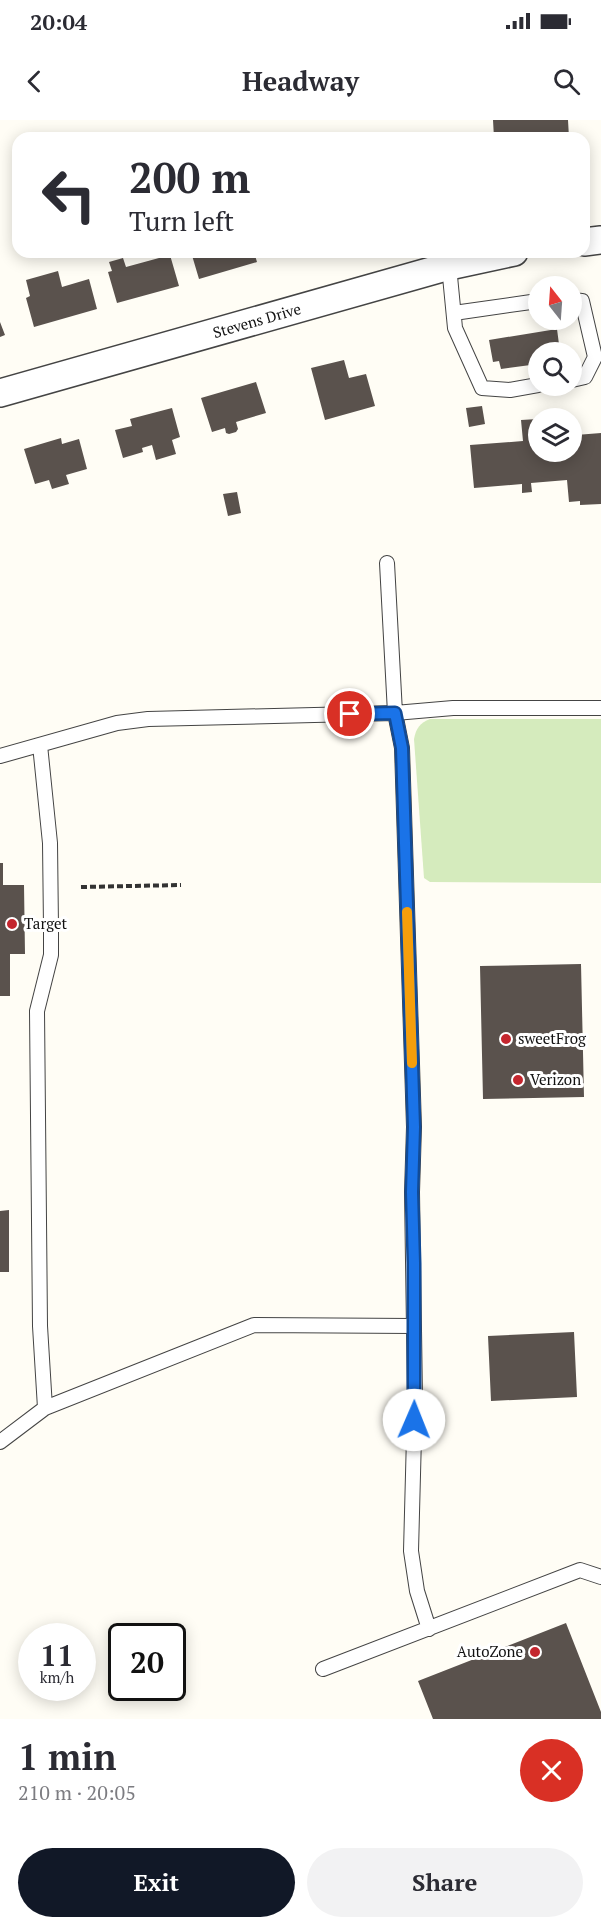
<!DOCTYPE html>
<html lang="en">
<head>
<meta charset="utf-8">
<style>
	:root { --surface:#fff; --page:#f2f2f3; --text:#2b2b33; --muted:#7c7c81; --accent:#111827 }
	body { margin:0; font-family:"PT Serif",serif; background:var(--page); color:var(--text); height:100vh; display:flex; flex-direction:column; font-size:22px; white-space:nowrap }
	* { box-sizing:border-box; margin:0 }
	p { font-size:20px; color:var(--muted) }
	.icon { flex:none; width:33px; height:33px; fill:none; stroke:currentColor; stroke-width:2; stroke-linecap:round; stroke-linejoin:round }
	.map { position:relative; height:1599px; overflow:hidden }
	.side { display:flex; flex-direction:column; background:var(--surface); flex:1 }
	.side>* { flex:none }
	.banner { position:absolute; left:12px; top:12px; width:578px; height:126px; border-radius:18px; box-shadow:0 3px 15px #0003; background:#fff; color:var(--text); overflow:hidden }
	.needle { width:39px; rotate:343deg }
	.tools { position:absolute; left:528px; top:156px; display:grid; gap:12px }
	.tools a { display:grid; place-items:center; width:54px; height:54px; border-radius:50%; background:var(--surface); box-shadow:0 3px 15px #0003; font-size:30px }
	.speed { position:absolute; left:18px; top:1503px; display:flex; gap:12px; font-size:30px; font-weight:700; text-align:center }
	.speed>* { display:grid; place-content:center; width:78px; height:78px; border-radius:50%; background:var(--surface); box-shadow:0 3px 15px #0003; line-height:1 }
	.speed small { font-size:15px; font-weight:400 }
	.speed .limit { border:3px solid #111; border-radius:9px; background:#fff; color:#111 }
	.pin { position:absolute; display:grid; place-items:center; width:51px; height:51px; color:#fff; margin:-26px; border:3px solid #fff; border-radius:50%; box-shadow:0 2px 6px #0007 }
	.me { position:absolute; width:66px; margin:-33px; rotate:1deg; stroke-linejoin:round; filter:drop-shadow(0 0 4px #0008) }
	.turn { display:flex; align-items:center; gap:21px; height:126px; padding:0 18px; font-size:27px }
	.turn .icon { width:78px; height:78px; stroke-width:2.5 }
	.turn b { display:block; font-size:42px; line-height:51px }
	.round { display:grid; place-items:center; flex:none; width:63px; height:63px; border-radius:32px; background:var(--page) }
	.overview { display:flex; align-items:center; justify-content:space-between; height:102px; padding:0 18px }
	h1 { font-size:36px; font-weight:600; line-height:45px }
	.button { display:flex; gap:12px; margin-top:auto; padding:12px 18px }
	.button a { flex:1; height:69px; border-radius:36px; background:var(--accent); color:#fff; font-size:24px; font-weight:600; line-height:69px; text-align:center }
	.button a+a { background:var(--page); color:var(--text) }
	.status { display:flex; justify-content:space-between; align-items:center; height:42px; padding:0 30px; background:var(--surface); direction:ltr }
	.status svg { height:16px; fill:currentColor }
	header { display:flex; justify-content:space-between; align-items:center; height:78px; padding:0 18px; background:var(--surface); font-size:27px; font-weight:600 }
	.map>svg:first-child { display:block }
	.green { fill:#d5ebbd }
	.building { fill:#5a524d }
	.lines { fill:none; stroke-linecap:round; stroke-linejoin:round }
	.service-casing { stroke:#444; stroke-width:16 }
	.minor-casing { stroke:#444; stroke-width:30 }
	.path { stroke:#333; stroke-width:4; stroke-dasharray:6 3; stroke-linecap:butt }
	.service { stroke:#fff; stroke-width:14 }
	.minor { stroke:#fff; stroke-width:27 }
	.route-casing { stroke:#114b97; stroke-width:15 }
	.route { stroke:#1a73e8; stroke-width:10 }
	.slow { stroke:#f59e0b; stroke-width:10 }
	.poi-dot { fill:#c4262e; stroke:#fff; stroke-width:2 }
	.labels { text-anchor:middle; stroke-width:6; stroke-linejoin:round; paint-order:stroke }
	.street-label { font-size:15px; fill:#111; stroke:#fff }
	.poi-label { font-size:15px; fill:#111; stroke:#fff; text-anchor:start }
</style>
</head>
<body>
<div class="status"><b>20:04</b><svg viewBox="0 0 49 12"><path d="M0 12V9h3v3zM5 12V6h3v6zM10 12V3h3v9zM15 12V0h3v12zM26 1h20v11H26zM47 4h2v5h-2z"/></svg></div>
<header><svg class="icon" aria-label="back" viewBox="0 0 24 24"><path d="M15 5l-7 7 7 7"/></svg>Headway<svg class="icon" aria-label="search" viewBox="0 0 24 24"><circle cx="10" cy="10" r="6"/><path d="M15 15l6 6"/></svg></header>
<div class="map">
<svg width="601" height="1599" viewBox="0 0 601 1599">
	<rect width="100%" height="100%" fill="#fffdf5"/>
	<path class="green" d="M 430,599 L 601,599 L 601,763 L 430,762 L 424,758 L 414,619 C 416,608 420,603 430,599 Z"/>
	<path class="building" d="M 493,0 L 568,0 L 569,18 L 494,18 Z
		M 191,132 L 254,132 L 257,142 L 199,159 Z
		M 170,135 L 179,166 L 117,183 L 108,152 L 112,151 L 109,142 L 123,138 L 126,147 Z
		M 58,151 L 62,167 L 89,159 L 97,189 L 34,207 L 26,178 L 30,176 L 26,160 Z
		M 0,202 L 5,215 L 0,217 Z
		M 557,209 L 560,232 L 538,232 L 538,244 L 501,249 L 499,241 L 493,242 L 489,220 Z
		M 344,240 L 349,258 L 366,254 L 375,286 L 325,300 L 311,248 Z
		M 256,262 L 266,293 L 236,302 L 238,309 L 236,312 L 229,314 L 226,313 L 225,308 L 212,312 L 201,278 Z
		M 482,286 L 485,304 L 469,307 L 466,288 Z
		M 172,288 L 180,317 L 172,320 L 176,334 L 156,340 L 152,325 L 142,328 L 143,332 L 123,338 L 115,310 L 132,306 L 130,299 Z
		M 538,299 L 538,332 L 572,332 L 572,309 L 576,308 L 576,315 L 601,313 L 601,384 L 580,385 L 580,381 L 569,382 L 567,360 L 531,363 L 532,372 L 522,373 L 522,364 L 474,368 L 470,325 L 523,321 L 521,300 Z
		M 61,318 L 62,324 L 79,319 L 87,349 L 66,355 L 69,364 L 52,369 L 49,360 L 35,364 L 24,329 Z
		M 237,372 L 241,393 L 228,396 L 223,374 Z
		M 0,743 L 3,743 L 3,765 L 24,765 L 25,834 L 10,834 L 10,876 L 0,876 Z
		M 581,844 L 584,977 L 483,979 L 480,846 Z
		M 9,1090 L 9,1152 L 0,1152 L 0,1091 Z
		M 574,1212 L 577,1277 L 491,1281 L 488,1216 Z
		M 566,1503 L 601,1592 L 601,1599 L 433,1599 L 418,1561 Z"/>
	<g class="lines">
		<defs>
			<path id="service" d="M 449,146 L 455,208 L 482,268 L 510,270 L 538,265
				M 572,180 L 582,181 L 595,237 L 585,257 L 572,260
				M 454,193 L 538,181
				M 387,443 L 395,593 L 402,628 L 414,1007 L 412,1072 L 415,1278 L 411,1431 L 417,1471 L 429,1509
				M 40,625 L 50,723 L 51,807 L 51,835 L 37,891 L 40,1206 L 45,1288
				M 0,636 L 117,603 L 148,599 L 395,593 L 453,588 L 601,588
				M 0,1322 L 45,1288 L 254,1205 L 413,1206
				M 323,1549 L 580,1450 L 601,1457"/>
			<path id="minor" d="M 584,122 L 601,120
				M 0,273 L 449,146 L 514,132"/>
		</defs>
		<use href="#service" class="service-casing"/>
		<use href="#minor" class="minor-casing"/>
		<path class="path" d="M 81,767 L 181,765"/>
		<use href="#service" class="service"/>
		<use href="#minor" class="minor"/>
	</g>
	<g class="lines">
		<defs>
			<path id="route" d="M 350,594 L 395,593 L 402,628 L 414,1007 L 412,1072 L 414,1143 L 414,1300"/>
		</defs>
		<use href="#route" class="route-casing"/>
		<use href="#route" class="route"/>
		<path class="slow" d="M 407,792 L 412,943"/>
	</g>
	<g class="poi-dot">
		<circle cx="12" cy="804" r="6"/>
		<circle cx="506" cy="919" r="6"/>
		<circle cx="518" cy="960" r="6"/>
		<circle cx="535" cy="1532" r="6"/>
	</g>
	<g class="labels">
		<g class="street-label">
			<text transform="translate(257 201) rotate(-16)" y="5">Stevens Drive</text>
		</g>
		<g class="poi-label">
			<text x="24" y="809">Target</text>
			<text x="518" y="924">sweetFrog</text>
			<text x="530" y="965">Verizon</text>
			<text x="523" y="1537" text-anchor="end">AutoZone</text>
		</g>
	</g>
</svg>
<div class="tools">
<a><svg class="needle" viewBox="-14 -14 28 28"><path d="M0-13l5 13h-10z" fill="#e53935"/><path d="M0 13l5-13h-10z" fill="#7c7c81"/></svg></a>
<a><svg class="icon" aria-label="search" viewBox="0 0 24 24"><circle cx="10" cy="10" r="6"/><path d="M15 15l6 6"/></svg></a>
<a><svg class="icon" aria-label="layers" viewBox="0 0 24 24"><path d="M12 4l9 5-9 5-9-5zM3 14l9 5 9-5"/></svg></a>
</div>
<div class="speed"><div>11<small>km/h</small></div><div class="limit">20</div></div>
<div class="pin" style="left:350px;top:594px;background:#d93025"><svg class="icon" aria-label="arrive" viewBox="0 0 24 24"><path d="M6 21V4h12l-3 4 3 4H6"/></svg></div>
<svg class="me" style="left:414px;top:1300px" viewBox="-20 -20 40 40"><circle r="19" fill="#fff"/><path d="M0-13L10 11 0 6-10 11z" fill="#1a73e8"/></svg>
<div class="banner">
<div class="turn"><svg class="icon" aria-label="left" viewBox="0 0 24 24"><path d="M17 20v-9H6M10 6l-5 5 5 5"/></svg><div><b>200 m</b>Turn left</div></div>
</div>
</div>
<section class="side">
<div class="overview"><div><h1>1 min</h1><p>210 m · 20:05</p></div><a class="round" style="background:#d93025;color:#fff"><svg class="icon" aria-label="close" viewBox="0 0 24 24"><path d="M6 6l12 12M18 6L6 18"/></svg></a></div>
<div class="button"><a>Exit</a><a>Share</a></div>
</section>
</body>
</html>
